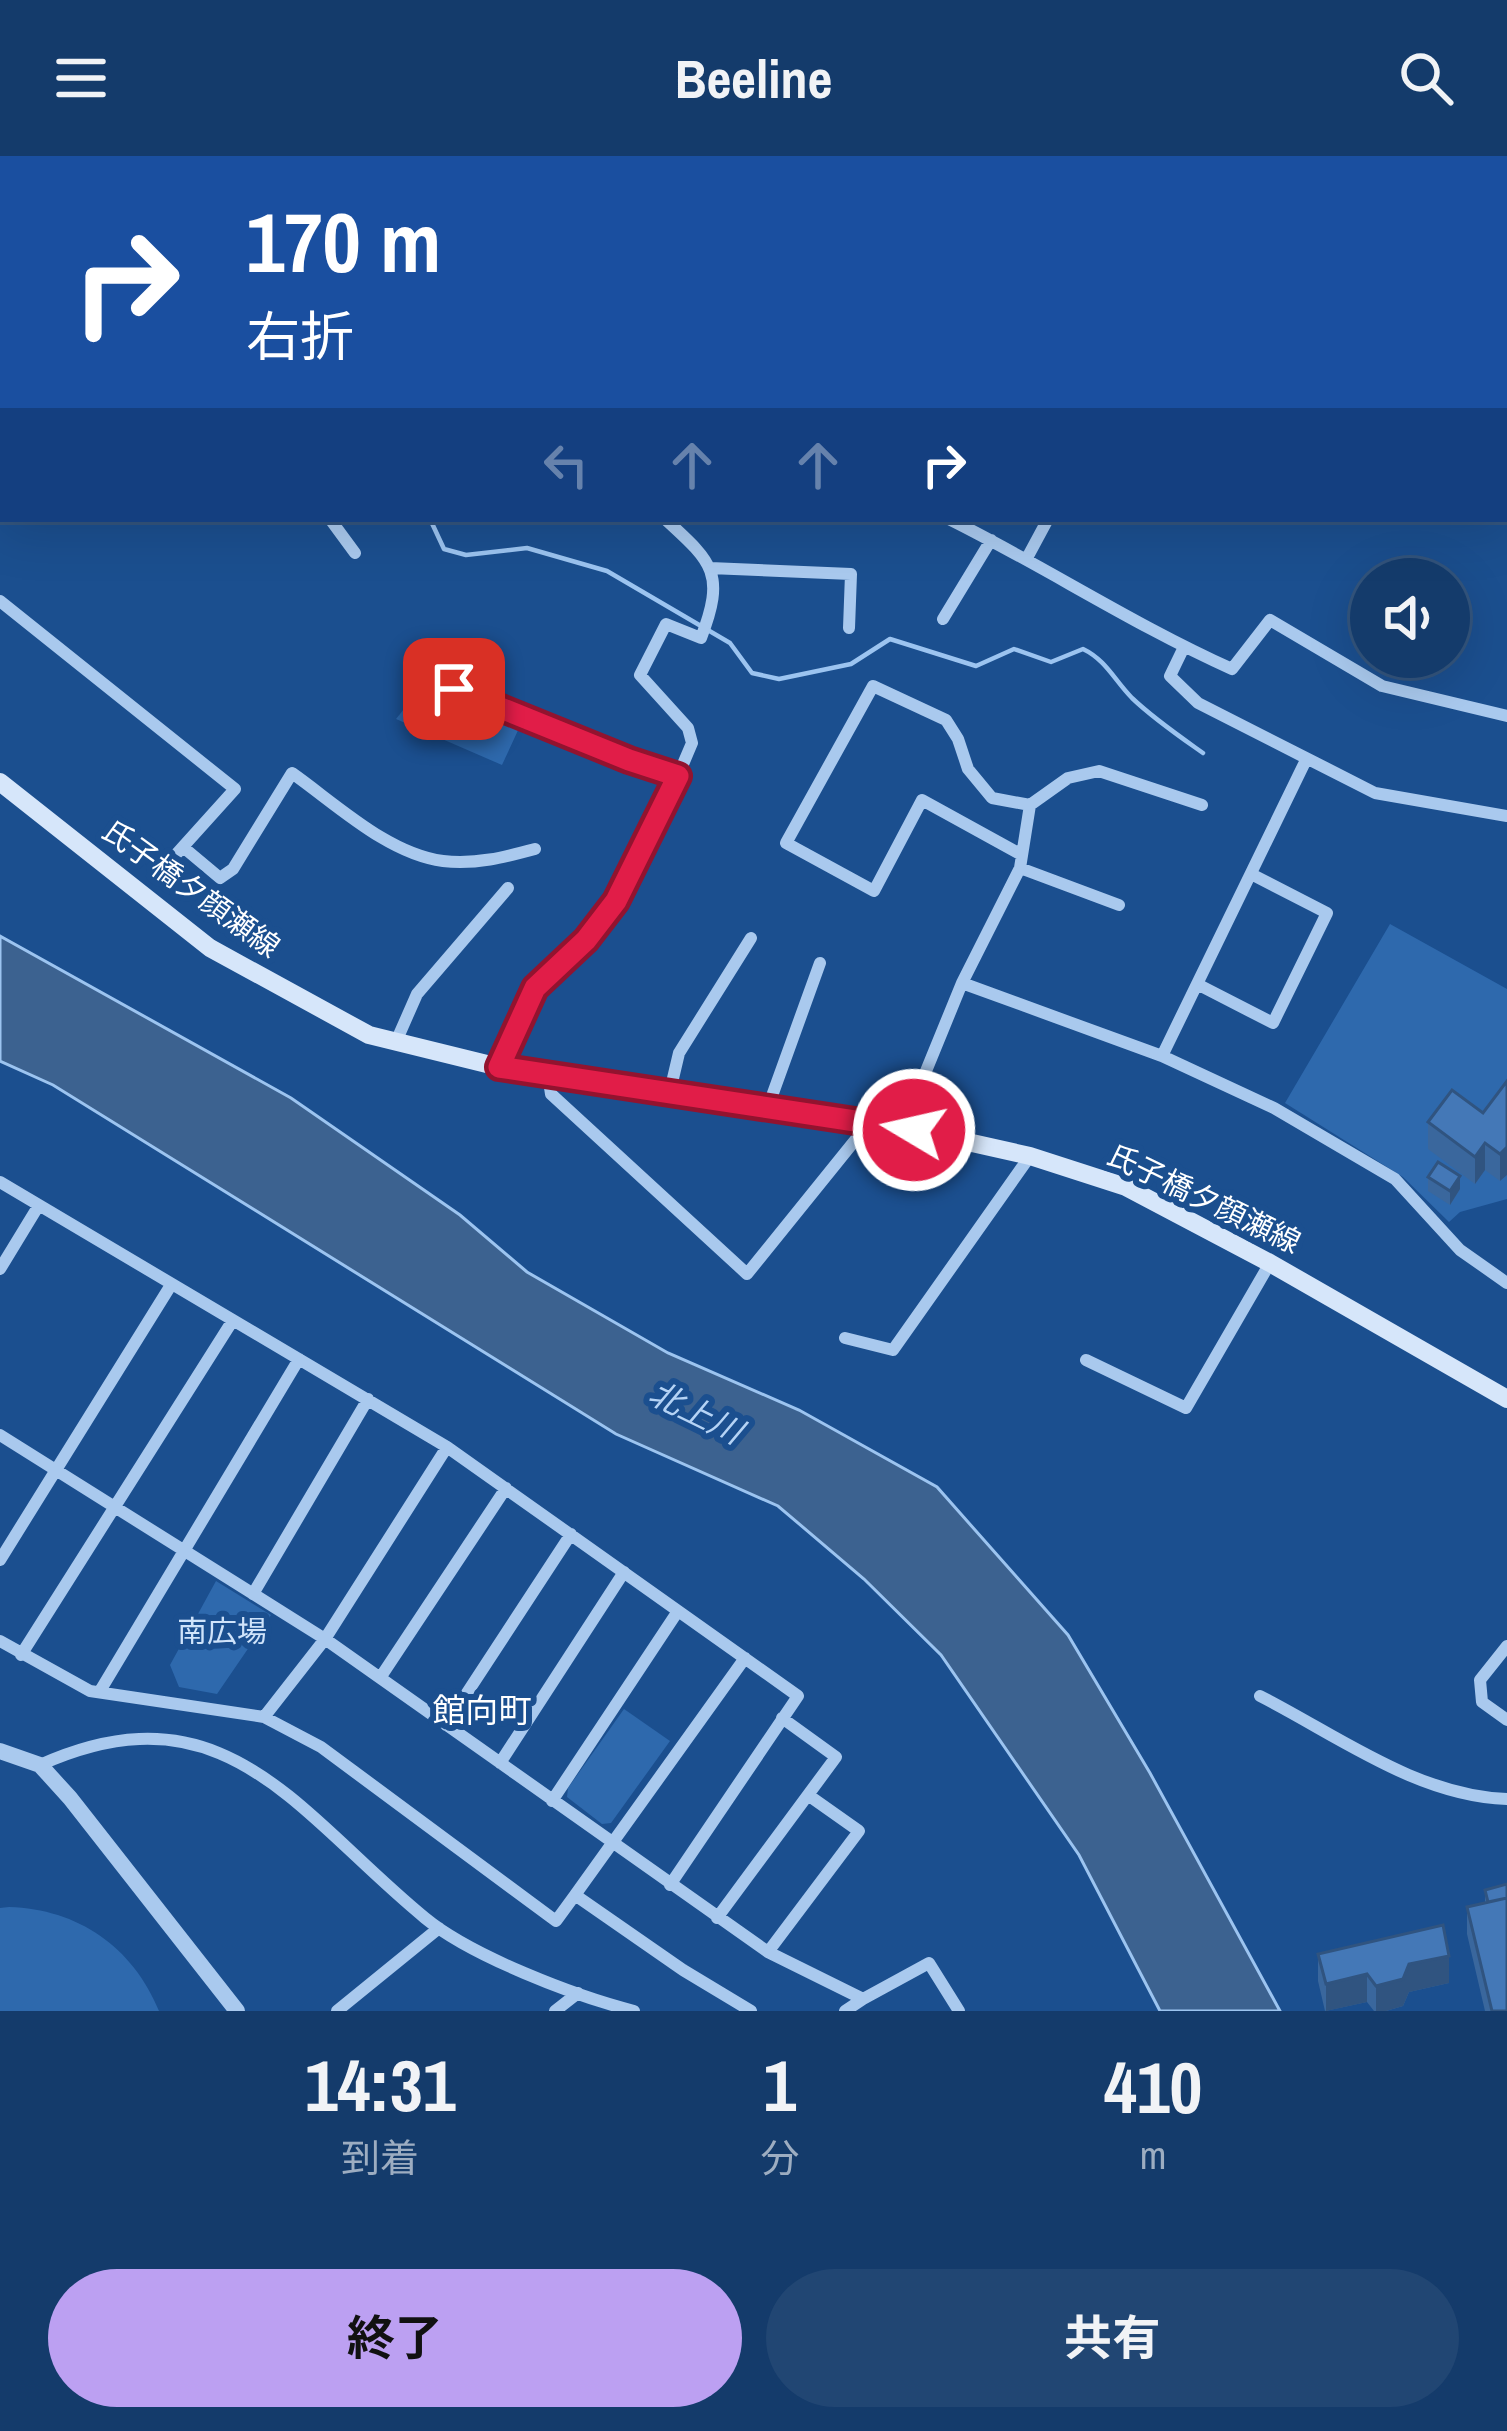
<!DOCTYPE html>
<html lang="ja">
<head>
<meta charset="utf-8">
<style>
	:root { --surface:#143b6b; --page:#214673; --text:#f1f3f6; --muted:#9dadc1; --line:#33557e; --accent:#bca0f2 }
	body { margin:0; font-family:"Archivo Narrow","Noto Sans JP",sans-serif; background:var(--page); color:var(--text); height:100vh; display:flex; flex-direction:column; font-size:45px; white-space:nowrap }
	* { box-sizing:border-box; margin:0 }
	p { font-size:39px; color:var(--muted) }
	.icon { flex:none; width:66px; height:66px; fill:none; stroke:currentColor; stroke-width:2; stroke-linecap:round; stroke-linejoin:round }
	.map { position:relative; height:1855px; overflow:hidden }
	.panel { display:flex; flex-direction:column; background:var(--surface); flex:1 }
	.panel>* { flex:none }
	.top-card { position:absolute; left:0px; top:0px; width:1509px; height:366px; box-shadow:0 12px 48px #0002,0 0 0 3px var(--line); background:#1a4fa0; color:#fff; overflow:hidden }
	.tools { position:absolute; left:1350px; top:402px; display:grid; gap:24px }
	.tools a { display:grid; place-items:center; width:120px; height:120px; border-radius:50%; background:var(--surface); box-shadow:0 12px 48px #0002,0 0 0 3px var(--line); font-size:60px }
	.pin { position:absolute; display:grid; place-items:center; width:102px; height:102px; color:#fff; margin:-51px; border-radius:24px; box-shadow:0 6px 18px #0006 }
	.me { position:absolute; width:132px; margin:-66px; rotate:279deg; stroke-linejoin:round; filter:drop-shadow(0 0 9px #0008) }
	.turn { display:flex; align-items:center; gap:42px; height:252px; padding:0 48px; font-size:54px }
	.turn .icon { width:156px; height:156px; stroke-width:2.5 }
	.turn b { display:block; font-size:84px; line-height:102px }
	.lanes { display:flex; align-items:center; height:114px; padding:0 48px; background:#0003; justify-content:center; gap:60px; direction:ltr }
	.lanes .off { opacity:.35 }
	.eta { display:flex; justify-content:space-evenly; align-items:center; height:204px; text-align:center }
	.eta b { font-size:72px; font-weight:700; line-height:84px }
	.cta { display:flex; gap:24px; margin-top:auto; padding:24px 48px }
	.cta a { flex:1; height:138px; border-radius:72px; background:var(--accent); color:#111; font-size:48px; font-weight:700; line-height:138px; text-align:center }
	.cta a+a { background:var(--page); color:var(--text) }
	header { display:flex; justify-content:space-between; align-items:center; height:156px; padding:0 48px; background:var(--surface); font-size:54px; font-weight:700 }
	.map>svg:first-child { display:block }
	.green { fill:#2e69ad }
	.water { fill:#3c6290; stroke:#9cc4f0; stroke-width:3 }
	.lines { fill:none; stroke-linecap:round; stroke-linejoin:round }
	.stream { stroke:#9cc4f0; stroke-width:4.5 }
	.minor { stroke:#a9c9ee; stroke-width:12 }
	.tertiary { stroke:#a9c9ee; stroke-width:16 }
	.secondary { stroke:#d6e6fa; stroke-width:18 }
	.wall { fill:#3a679d }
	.shaded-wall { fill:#305480 }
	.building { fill:#4478b7; stroke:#305480; stroke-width:3 }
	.route-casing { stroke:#92132f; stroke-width:30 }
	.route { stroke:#e11d48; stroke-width:21 }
	.labels { text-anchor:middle; stroke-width:12; stroke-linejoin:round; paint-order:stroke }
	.street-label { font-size:30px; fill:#fff; stroke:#1b4f8f }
	.park-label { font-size:30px; fill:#cfe3fa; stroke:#1b4f8f }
	.water-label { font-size:33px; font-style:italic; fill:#b5d3f5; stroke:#1b4f8f }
	.neighbourhood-label { font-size:33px; fill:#fff; stroke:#1b4f8f }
</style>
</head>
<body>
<header><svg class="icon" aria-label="menu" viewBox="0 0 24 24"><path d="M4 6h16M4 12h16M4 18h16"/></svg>Beeline<svg class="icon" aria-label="search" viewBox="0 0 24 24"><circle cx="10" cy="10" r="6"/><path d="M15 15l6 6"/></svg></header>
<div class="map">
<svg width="1507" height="1855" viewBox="0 0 1507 1855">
	<rect width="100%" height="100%" fill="#1b4f8f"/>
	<path class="green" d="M 907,0 L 1335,0 L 920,3 Z
		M 412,522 L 520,570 L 502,609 L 396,563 L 404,553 Z
		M 1390,768 L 1507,833 L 1507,1043 L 1460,1056 L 1449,1066 L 1403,1021 L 1285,947 Z
		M 216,1425 L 271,1459 L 217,1538 L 179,1531 L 170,1509 Z
		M 624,1553 L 670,1585 L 611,1667 L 602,1668 L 567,1641 L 568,1632 Z
		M 9,1751 C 78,1753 133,1791 159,1855 L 0,1855 L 0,1752 Z"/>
	<path class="water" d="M 0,780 L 291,942 L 460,1059 L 527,1116 L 668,1197 L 799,1254 L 937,1331 L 1068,1479 L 1150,1617 L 1280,1855 L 1160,1855 L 1079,1699 L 941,1499 L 864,1423 L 778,1350 L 616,1278 L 53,929 L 0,905 Z"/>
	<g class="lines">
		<path class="stream" d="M 0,168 L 3,169
			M 430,363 L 444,393 L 466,399 L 527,392 L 607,415 L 730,487 L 752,517 L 779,523 L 851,508 L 890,483 L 976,510 L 1014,493 L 1051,506 L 1083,493 C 1106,504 1115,525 1132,542 C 1154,563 1179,580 1203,597"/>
		<path class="minor" d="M 380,0 L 383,3
			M 879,0 L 898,3
			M 132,3 L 134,0
			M 755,3 L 761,0
			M 1343,3 L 1344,0
			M 330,363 L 355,397
			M 665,363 C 712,406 726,417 701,482 L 666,468 L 640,519 L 688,572 L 692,587 L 678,620
			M 949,363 C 1044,410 1134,469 1232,513 L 1270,464 L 1382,530 L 1507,560
			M 1027,402 L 1048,363
			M 710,412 L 851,418 L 849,472
			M 0,445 L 235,633 L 162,714
			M 943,463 L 991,384
			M 1184,491 L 1170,520 L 1198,547 L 1375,637 L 1507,660
			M 454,533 L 629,604 L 678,620 L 616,745 L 586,784 L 534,832 L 499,911
			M 183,691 L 220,722 L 233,713 L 292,617 C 336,648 388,698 443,705 C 475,709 505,701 535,693
			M 1022,699 L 922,644 L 874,735 L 786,687 L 873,530 L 946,564 L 958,583 L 968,613 L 992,642 L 1030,649 L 1068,622 L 1099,615 L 1202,649
			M 1020,712 L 1119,749
			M 962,827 L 1020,712 L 1030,649
			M 1197,828 L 1273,867 L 1327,757 L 1251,718
			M 395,888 L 417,838 L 508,732
			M 1162,900 L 1306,604
			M 548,918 L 551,938 L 747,1118 L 869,967
			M 670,935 L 679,897 L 751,782
			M 768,951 L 820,807
			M 914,974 L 924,920 L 962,827 L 1162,900 L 1274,952 L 1395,1023 L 1460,1094 L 1507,1127
			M 0,1026 L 447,1291 L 798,1540 L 670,1729
			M 0,1113 L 39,1049
			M 845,1182 L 893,1194 L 1030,1000
			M 1086,1204 L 1186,1252 L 1270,1107
			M 0,1279 L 325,1483 L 768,1796 L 863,1843 L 929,1807 L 959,1855
			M 0,1404 L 171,1129
			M 253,1438 L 368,1243
			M 0,1485 L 90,1535 L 264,1561 L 321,1591 L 556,1765 L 575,1739
			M 1507,1490 L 1480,1524 L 1482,1546 L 1507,1564
			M 21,1499 L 233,1164
			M 745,1502 L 575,1739 L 683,1814 L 751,1855
			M 380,1522 L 506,1332
			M 100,1535 L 299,1203
			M 1260,1540 C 1337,1579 1417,1640 1507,1643
			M 264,1561 L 325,1483 L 447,1291
			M 446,1569 L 571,1378
			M 500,1607 L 624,1416
			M 40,1609 C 225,1526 298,1658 425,1762 C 471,1800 575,1840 634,1855
			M 552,1645 L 678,1455
			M 717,1762 L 836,1601 L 782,1562
			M 768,1796 L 859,1675 L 808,1639
			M 337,1855 L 439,1772
			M 555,1855 L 578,1837
			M 845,1855 L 863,1843"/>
		<path class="tertiary" d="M 0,1595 L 40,1609 L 70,1642 L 237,1855"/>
		<path class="secondary" d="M 1506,305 L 1507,305
			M 0,356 L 3,355
			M 0,626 L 210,792 L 369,879 L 499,911 L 914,974 L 1030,1000 L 1126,1031 L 1270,1107 L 1507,1243"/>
	</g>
	<path class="wall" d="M 1507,925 L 1500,1025 L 1485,1014 L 1475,1028 L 1428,993 L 1428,966 L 1483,957 Z
		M 1428,1021 L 1460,1033 L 1450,1049 L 1428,1035 Z
		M 1507,1728 L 1507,1855 L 1485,1855 L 1467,1778 L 1467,1751 L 1485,1747 L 1485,1734 Z
		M 1318,1798 L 1449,1827 L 1409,1836 L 1403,1850 L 1386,1855 L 1374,1855 L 1367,1846 L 1325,1855 L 1318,1825 Z"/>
	<path class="shaded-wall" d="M 1485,987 L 1485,1014 L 1475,1028 L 1475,1001 Z
		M 1507,991 L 1507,1019 L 1500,1025 L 1500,998 Z
		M 1460,1020 L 1460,1033 L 1450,1049 L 1450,1035 Z
		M 1449,1800 L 1449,1827 L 1409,1836 L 1403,1850 L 1386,1855 L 1376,1855 L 1376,1830 L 1409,1808 Z
		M 1367,1818 L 1367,1846 L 1326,1855 L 1326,1828 Z"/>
	<path class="building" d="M 1507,925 L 1507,991 L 1500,998 L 1485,987 L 1475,1001 L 1428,966 L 1452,934 L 1483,957 Z
		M 1438,1006 L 1460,1020 L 1450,1035 L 1428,1021 Z
		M 1507,1728 L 1507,1742 L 1488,1746 L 1485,1734 Z
		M 1507,1742 L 1507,1855 L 1492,1855 L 1467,1751 Z
		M 1443,1769 L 1449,1800 L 1409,1808 L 1403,1823 L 1376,1830 L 1367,1818 L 1326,1828 L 1318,1798 Z"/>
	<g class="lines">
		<defs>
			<path id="route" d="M 454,533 L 629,604 L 678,620 L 616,745 L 586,784 L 535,832 L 499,911 L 914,974"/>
		</defs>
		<use href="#route" class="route-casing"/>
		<use href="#route" class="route"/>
	</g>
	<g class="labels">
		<g class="street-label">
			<text transform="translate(191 733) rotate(36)" y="10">氏子橋夕顔瀬線</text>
			<text transform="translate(1204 1043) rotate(26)" y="10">氏子橋夕顔瀬線</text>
		</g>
		<g class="park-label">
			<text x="222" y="1486">南広場</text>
		</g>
		<g class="water-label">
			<text transform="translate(696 1256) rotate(26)" y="12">北上川</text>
		</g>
		<g class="neighbourhood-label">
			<text x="482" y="1566">館向町</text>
		</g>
	</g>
</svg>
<div class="tools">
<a><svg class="icon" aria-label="sound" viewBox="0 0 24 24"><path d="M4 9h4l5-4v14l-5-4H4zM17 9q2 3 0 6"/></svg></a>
</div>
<div class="pin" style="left:454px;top:533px;background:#d93025"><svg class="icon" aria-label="arrive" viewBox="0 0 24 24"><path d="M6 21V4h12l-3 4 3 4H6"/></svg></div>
<svg class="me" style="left:914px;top:974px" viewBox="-20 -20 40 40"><circle r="17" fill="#e11d48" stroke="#fff" stroke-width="3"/><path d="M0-11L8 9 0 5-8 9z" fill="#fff"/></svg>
<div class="top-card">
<div class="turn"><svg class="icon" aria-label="right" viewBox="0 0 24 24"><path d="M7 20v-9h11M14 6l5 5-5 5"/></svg><div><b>170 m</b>右折</div></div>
<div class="lanes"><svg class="icon off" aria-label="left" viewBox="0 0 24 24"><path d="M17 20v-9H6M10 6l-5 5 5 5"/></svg><svg class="icon off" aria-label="ahead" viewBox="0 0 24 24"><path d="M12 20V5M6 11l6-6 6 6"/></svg><svg class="icon off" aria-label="ahead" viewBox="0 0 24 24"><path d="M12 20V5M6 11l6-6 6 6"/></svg><svg class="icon" aria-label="right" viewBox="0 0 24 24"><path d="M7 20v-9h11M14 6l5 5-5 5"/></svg></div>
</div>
</div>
<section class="panel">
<div class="eta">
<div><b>14:31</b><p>到着</p></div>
<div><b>1</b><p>分</p></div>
<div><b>410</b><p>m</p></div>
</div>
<div class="cta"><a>終了</a><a>共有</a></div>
</section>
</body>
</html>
